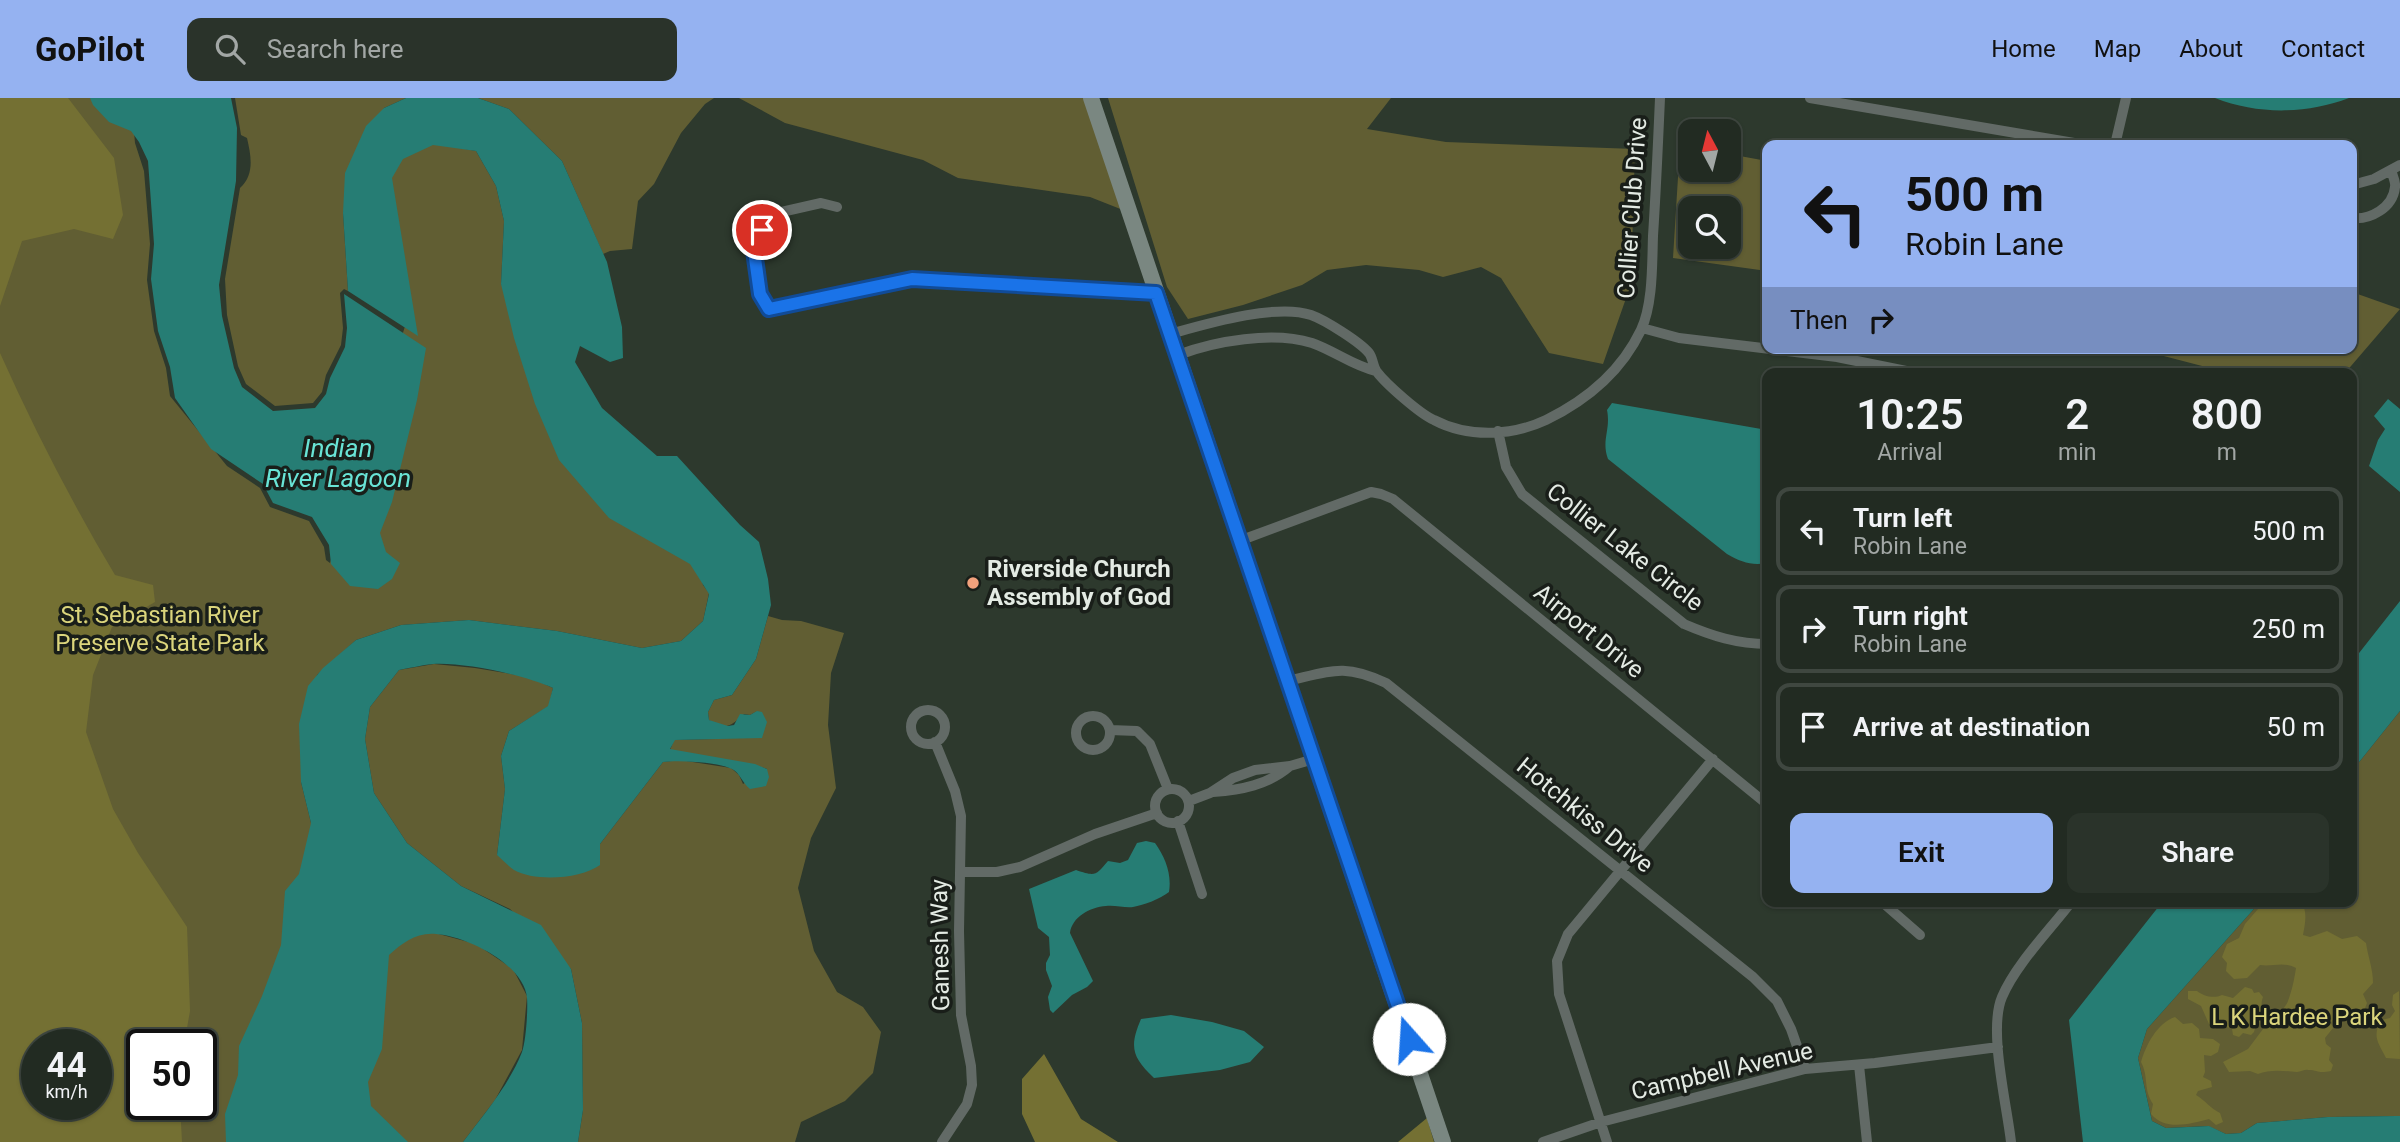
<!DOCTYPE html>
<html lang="en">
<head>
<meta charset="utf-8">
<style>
	:root { --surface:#222b22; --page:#2a332a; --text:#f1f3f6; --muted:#a2a7a5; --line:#3f4740; --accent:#95b2f1 }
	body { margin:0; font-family:Roboto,sans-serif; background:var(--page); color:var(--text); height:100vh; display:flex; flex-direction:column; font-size:26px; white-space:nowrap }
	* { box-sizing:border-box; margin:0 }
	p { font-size:23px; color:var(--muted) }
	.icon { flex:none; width:38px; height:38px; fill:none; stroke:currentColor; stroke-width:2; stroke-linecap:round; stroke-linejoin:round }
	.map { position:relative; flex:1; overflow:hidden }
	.panel { position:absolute; left:1762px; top:270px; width:595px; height:539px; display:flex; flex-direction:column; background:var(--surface); border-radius:14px; box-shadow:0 2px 5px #0004,0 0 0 2px var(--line) }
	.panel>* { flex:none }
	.banner { position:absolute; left:1762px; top:42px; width:595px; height:214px; border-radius:14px; box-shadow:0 2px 5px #0004,0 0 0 2px var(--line); background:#95b2f1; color:#111; overflow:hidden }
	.needle { width:46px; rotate:353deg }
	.fabs { position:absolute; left:1678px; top:21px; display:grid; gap:14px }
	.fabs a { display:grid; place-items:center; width:63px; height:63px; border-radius:14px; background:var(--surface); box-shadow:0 2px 5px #0004,0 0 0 2px var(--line); font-size:35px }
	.speed { position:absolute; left:21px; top:931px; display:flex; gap:14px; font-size:35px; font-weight:700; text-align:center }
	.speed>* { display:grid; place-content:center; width:91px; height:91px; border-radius:50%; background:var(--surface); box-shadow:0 2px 5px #0004,0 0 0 2px var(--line); line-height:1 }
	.speed small { font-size:18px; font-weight:400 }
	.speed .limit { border:4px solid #111; border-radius:10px; background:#fff; color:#111 }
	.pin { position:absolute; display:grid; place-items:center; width:60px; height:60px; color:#fff; margin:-30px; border:4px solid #fff; border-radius:50%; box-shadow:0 2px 7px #0007 }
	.me { position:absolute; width:77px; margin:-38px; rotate:341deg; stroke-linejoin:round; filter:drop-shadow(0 0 5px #0008) }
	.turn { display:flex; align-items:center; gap:24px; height:147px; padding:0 28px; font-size:32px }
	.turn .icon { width:91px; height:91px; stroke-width:2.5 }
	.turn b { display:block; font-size:49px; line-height:60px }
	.then { display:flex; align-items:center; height:66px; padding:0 28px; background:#0003; gap:14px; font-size:26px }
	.eta { display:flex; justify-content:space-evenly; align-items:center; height:119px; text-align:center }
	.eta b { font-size:42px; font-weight:600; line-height:49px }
	.button { display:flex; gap:14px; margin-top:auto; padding:14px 28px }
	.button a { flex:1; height:80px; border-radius:14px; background:var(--accent); color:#111; font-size:28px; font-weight:600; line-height:80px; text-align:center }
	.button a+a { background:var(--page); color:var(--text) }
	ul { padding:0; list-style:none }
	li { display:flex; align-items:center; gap:21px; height:88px; margin:0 14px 10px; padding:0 14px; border:4px solid var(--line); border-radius:14px }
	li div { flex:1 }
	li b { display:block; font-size:26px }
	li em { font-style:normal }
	header { display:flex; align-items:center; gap:42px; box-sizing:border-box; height:98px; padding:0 35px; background:var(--accent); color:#111 }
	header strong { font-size:33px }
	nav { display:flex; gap:38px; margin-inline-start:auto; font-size:24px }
	.search { width:490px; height:63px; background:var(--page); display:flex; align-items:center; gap:18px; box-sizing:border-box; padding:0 24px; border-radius:14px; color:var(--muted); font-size:26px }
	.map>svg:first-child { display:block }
	.green { fill:#615e33; fill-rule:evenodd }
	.forest { fill:#747033; fill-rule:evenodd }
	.water { fill:#267d74 }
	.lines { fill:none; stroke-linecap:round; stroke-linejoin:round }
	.street { stroke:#626a66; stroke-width:10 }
	.secondary { stroke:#7a8781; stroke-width:16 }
	.route-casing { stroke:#114b97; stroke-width:18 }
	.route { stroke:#1a73e8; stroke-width:12 }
	.poi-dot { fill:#f1a17c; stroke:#191e19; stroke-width:2.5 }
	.labels { text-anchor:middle; stroke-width:7; stroke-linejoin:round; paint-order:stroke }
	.street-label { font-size:24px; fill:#e4ebe4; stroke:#191e19 }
	.poi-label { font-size:24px; font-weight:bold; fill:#e4ebe4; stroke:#191e19; text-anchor:start }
	.park-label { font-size:24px; fill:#dbd57c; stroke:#191e19 }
	.water-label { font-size:26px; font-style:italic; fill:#69e4d6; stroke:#191e19 }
</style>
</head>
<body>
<header>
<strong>GoPilot</strong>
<div class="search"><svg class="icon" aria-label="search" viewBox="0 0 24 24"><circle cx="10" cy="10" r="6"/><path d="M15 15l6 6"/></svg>Search here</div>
<nav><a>Home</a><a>Map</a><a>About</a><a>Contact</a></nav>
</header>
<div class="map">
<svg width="2400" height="1044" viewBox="0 0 2400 1044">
	<rect width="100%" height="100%" fill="#2d392d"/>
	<path class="green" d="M 0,0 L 131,0 L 135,45 L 144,73 L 150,146 L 147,182 L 154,233 L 166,270 L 170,298 L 227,368 L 260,390 L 270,409 L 309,423 L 324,449 L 326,462 L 330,465 L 407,222 L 392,107 L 392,72 L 401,55 L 434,45 L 476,53 L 496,88 L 504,123 L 501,186 L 699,466 L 703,487 L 709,495 L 703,523 L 681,543 L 642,550 L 557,533 L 469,522 L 401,527 L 356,542 L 317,577 L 301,684 L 311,725 L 435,835 L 476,846 L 513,871 L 527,898 L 522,952 L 495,1002 L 463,1044 L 0,1044 ZM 37,947 L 96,947 L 96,1006 L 37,1006 ZM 142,947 L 201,947 L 201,1006 L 142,1006 Z
		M 235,0 L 406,0 L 384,10 L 343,115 L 348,193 L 344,191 L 340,195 L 343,230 L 341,247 L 326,277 L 322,294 L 313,305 L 275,308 L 246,286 L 238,268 L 227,217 L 225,181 L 240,90 C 255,76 251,58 247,40 L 241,37 Z
		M 478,0 L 714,0 L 705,6 L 681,35 L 654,86 L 638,103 L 632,151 L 610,153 L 603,156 L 562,63 L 509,11 Z
		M 739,0 L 1085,0 L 1123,112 L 1090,99 L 958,80 L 923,62 L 785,25 Z
		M 1108,0 L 1391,0 L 1367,31 L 1446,44 L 1635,51 L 1631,186 L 1603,266 L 1549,255 L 1501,180 L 1481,169 L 1443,179 L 1419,172 L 1366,167 L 1327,172 L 1302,187 L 1243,207 L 1188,221 L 1167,189 Z
		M 1680,47 L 1690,49 L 1690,72 L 1729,72 L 1729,56 L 1767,63 L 1767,173 L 1673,160 ZM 1690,110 L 1729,110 L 1729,149 L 1690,149 Z
		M 2352,194 L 2400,211 L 2345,275 L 2229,275 L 2133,250 L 2352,250 Z
		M 768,518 L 782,522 L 801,523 L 844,535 L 831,575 L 828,627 L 836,690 L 811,740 L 798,790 L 814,853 L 837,894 L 863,909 L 881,934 L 873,975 L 845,1003 L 801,1024 L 795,1044 L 578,1044 L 583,1012 L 582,925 L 571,871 L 510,811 L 461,788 L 407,745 L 374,695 L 365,641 L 370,609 L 399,572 L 434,566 L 475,570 L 529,579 L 553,590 L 549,608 L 509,633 L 501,658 L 505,691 L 497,757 L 600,767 L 600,746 L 663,664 L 680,662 L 731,670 L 739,677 L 743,686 L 767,671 L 755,667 L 670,652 L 674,642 L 715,641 L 757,613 L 750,617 L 744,616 C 731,628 726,633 709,622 L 708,614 L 714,602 L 732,597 L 756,561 Z
		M 2400,613 L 2400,1018 L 2328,1019 L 2257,1025 L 2241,1035 L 2226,1036 L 2208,1028 L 2166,1030 L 2152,1023 L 2138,960 L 2147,931 L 2261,803 L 2352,803 L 2352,673 Z"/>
	<path class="forest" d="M 0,0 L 68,0 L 114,60 L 123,117 L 113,141 L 74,131 L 22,143 L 0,208 Z
		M 0,255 C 34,331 72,405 115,477 L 153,487 L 155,504 L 112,529 L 93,577 L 86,634 L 113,711 L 138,755 L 187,829 L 190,913 L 184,947 L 142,947 L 142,1006 L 180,1006 L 182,1044 L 0,1044 ZM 37,947 L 96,947 L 96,1006 L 37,1006 Z
		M 2265,803 L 2301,803 C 2308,814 2305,826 2303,837 L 2310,839 L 2327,833 L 2342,841 L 2357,838 L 2366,845 C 2368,859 2373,871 2373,885 L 2363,896 L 2367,905 L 2364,913 C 2349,914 2339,909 2331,925 L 2333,930 L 2325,940 L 2326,946 L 2331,950 L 2329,962 L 2333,967 L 2331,973 C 2317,976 2319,972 2308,972 C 2305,971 2301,974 2297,974 C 2284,973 2270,971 2258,976 L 2250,973 L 2229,974 L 2223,964 L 2248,951 L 2266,927 L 2277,923 C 2279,913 2285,911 2288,903 C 2292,892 2294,883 2296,870 C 2283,863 2273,869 2260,867 L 2247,880 L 2234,881 L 2226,873 L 2227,865 L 2222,859 L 2227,846 L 2239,840 L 2245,826 Z
		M 2245,889 L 2252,891 L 2254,895 L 2259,894 L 2263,899 C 2260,907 2263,912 2261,920 C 2260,926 2255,928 2254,934 L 2251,937 L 2243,935 L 2239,939 L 2233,937 L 2232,931 L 2221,927 L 2215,931 L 2209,926 L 2201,908 L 2188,901 L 2188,893 L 2197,893 C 2203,898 2214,901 2222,897 L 2233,900 Z
		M 2399,893 L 2400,961 L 2386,960 C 2378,944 2372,939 2381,922 L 2390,920 L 2395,913 L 2392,907 L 2393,897 Z
		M 2175,919 L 2183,926 L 2192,925 L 2199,931 L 2200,940 L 2213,941 L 2220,946 L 2218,954 L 2211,958 L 2204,957 L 2205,974 L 2203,979 L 2211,983 L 2212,989 L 2198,993 L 2196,997 C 2206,1003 2210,1010 2220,1015 L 2223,1024 L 2216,1027 L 2209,1021 C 2190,1026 2165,1033 2151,1016 L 2153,1006 C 2143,991 2149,979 2141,964 C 2146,947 2157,925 2175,919 Z
		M 1044,956 L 1081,1021 L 1118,1044 L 1035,1044 L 1022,1016 L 1022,981 Z
		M 1427,1020 L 1434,1044 L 1398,1044 Z"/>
	<path class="water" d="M 90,0 L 231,0 L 237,30 L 236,83 L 219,187 L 222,218 L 234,270 L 242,289 L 273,313 L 315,310 L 326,296 L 330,280 L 345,249 L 347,230 L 344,196 L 426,250 L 417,302 L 392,404 L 380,435 L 386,454 L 400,465 L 392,481 L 378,491 L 350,488 L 331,466 L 329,447 L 312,419 L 273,405 L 263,386 L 211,351 L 175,300 L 170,269 L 158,233 L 151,181 L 154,146 L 148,63 L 139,44 L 131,33 L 109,24 L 93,7 Z
		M 406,0 L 478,0 L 509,11 L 562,63 L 607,164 L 622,229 L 623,260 L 610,264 L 580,248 L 575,264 L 602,310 L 657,358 L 677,358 L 740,427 L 759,444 L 768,481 L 771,507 L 756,561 L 732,597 L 714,602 L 708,614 L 709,622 L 728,628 L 734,627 L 740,616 L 750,617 L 757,613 L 762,614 L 767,624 L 762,640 L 675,642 L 670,651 L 755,666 L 767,671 L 769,679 L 766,688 L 750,691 C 743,686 740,675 732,671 C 718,664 679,662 663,664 L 600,746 L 600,767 C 581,781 535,784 514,772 C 508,768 502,761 497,757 L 505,691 L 501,658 L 509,633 L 548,608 L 553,590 C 525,577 463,564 433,566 C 422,567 410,570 399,572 L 370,609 L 365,641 L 374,695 L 407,745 L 461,788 L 541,827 L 571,871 L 582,925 L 583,1012 L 578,1044 L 463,1044 C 484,1016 509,987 522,954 C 526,943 528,912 527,900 C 524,866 466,838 436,836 C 417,834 402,845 389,857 L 382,951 L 368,984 L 371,1008 L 408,1044 L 226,1044 L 225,1016 L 238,977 L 239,948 L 262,898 L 281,847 L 285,793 L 299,776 L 311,725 L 301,684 L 299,626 L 308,588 L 323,570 L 356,542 L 401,527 L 469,522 L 557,533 L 642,550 L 681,543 L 703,523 L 709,496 L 690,466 L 609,420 L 559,362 L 535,306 L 514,240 L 501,186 L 504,123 L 496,88 L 476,53 L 433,47 L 403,61 L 392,80 L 418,238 L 348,193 L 343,115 L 345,75 L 366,28 L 384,10 Z
		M 2215,0 L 2349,0 C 2307,16 2258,17 2215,0 Z
		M 2388,301 L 2400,311 L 2400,394 L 2369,368 L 2378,342 L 2385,331 L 2374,318 Z
		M 1612,305 L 1767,332 L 1767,465 C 1752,468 1741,464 1727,456 L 1608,361 C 1601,342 1611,332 1607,312 Z
		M 2400,503 L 2400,613 L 2352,673 L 2352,564 Z
		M 1146,743 L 1155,745 C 1165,759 1172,776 1169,794 C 1160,801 1144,807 1133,809 C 1125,810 1115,807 1106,808 C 1090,809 1072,819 1070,835 L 1093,883 L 1087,889 L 1072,897 L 1053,915 L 1050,912 L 1048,899 L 1052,888 L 1046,872 L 1046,865 L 1050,857 L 1049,839 L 1038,830 L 1029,791 L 1076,772 C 1096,779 1096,777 1108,763 L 1120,765 L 1128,762 L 1137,745 Z
		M 2163,803 L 2261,803 L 2147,931 L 2138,960 L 2152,1023 L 2166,1030 L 2209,1028 L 2226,1036 L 2241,1035 L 2257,1025 L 2328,1019 L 2396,1018 L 2400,1018 L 2400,1044 L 2083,1044 L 2069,922 Z
		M 1171,917 L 1212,924 L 1244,933 L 1264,949 L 1250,964 L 1220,972 L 1154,980 C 1132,959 1129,949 1141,921 Z"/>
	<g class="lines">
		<path class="street" d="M 1810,0 L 2086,47
			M 2115,47 L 2126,0
			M 2352,87 L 2374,81 L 2400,67
			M 837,109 L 821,105 L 777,115 L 762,132 L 754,153 L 760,196 L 769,211 L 912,181 L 1156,195
			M 2352,120 C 2370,122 2393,110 2395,89 C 2396,84 2392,76 2391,72
			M 1642,230 L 1679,240 L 1837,259 L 1916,275
			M 1170,236 C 1206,226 1276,205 1311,217 C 1325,222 1360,244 1369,255 C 1373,260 1373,269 1377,274 C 1386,286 1420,316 1434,322 C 1468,340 1512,338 1546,322 C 1587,302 1621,274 1641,232 C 1653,206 1652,167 1653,138 C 1656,92 1658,46 1660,0
			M 1178,257 C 1215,243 1273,233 1312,245 C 1335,253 1353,268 1376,273
			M 1498,333 L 1506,369 L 1522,396 L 1684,526 C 1712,538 1737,546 1768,546
			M 1239,443 L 1371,394 L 1381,396 L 1393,401 L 1768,707
			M 2352,449 L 2353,448
			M 1287,583 C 1331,573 1344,565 1386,585 L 1753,879 L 1777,903 L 1791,931 L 1805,971
			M911 629a17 17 0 1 1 34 0a17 17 0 1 1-34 0Z
			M1076 635a17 17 0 1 1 34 0a17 17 0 1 1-34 0Z
			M 1110,632 L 1137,633 L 1150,646 L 1168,691
			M 935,644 L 955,693 L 961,718 L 959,833 L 961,917 L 971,968 L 972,987 L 967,1006 L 942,1044
			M1155 708a17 17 0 1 1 34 0a17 17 0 1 1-34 0Z
			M 1213,694 C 1241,692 1268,687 1290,668
			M 1189,703 L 1210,695 L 1233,680 L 1255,672 L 1290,668 L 1314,661
			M 1178,723 L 1202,796
			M 960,774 L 997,774 L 1020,769 L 1095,736 L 1157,715
			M 1881,803 L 1920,837
			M 1859,967 L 1867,1044
			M 1543,1044 L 1601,1024 L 1805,971 L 1875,965 L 1998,949
			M 1607,1044 L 1559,896 L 1557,863 L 1568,836 L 1713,661
			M 2011,1044 C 2007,1007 1988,932 2002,899 C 2016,866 2050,832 2072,803"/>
		<path class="secondary" d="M 1091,0 L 1443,1044"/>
	</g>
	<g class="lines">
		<defs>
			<path id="route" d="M 762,132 L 754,153 L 760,196 L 769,211 L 912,181 L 1156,195 L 1409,941"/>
		</defs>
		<use href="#route" class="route-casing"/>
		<use href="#route" class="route"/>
	</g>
	<circle class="poi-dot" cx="973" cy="485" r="7"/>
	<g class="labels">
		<g class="street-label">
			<text transform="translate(1632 110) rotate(-86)" y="8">Collier Club Drive</text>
			<text transform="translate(1625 449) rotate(38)" y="8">Collier Lake Circle</text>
			<text transform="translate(1589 533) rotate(39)" y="8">Airport Drive</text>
			<text transform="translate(1585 717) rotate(39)" y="8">Hotchkiss Drive</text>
			<text transform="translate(940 847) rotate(-91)" y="8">Ganesh Way</text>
			<text transform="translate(1722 973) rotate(-13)" y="8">Campbell Avenue</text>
		</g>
		<g class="poi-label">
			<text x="987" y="479">Riverside Church<tspan x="987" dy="28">Assembly of God</tspan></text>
		</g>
		<g class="park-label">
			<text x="160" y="525">St. Sebastian River<tspan x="160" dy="28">Preserve State Park</tspan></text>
			<text x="2297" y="927">L K Hardee Park</text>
		</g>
		<g class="water-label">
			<text x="338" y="359">Indian<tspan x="338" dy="30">River Lagoon</tspan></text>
		</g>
	</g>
</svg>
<div class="fabs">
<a><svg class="needle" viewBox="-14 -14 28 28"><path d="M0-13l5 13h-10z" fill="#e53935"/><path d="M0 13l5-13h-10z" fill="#a2a7a5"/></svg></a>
<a><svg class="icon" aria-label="search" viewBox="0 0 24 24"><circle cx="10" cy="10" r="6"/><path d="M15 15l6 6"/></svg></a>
</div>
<div class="speed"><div>44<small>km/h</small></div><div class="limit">50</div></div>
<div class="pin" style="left:762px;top:132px;background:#d93025"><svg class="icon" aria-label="arrive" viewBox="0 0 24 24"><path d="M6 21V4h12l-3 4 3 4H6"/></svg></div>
<svg class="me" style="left:1409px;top:941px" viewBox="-20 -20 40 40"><circle r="19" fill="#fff"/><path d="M0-13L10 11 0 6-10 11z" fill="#1a73e8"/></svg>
<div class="banner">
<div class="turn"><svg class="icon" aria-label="left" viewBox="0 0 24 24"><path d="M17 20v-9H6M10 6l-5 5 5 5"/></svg><div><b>500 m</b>Robin Lane</div></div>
<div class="then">Then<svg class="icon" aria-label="right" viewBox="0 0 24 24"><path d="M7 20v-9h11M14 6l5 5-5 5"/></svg></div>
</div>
<section class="panel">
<div class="eta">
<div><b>10:25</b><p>Arrival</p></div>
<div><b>2</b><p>min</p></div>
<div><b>800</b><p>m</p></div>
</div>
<ul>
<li><svg class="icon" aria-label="left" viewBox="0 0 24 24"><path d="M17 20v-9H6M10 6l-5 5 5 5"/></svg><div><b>Turn left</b><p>Robin Lane</p></div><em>500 m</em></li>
<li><svg class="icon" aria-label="right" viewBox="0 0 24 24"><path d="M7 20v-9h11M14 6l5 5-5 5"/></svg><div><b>Turn right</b><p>Robin Lane</p></div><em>250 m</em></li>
<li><svg class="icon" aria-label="arrive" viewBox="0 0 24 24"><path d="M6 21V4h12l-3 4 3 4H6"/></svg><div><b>Arrive at destination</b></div><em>50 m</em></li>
</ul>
<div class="button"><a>Exit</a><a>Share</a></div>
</section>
</div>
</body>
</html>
